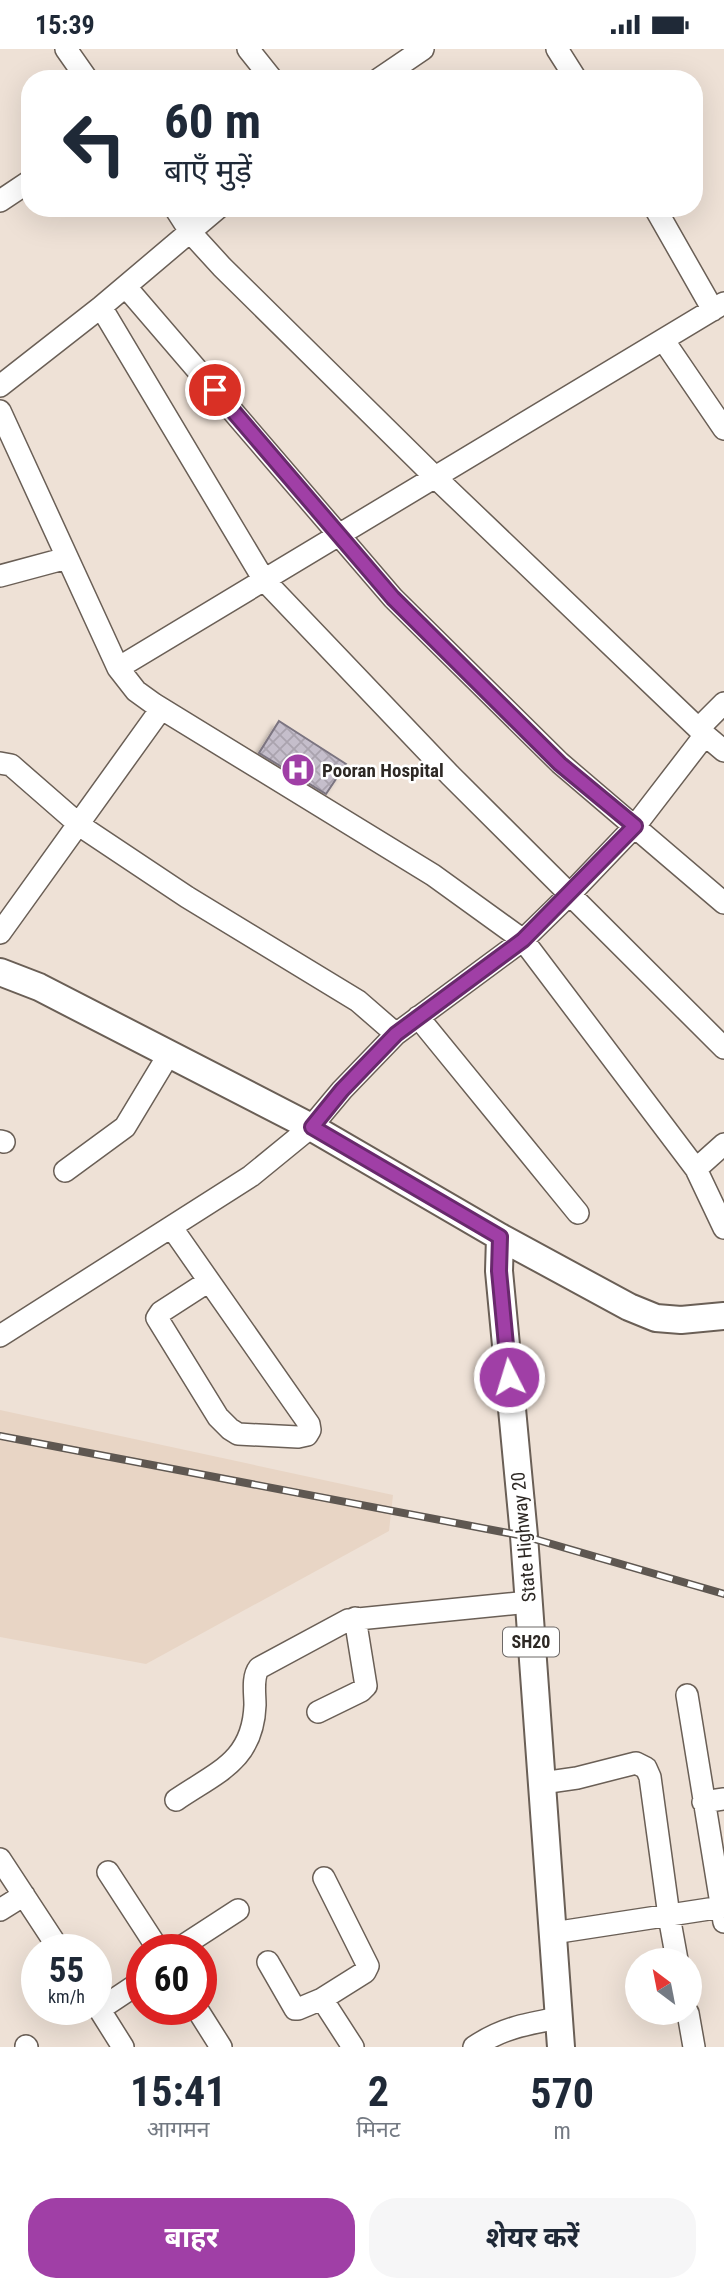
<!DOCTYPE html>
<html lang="hi">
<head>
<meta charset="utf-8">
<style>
	:root { --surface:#fff; --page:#f6f6f7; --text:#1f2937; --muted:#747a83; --accent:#a03fa6 }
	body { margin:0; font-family:"Roboto Condensed","Noto Sans Devanagari",sans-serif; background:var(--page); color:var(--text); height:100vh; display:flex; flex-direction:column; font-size:26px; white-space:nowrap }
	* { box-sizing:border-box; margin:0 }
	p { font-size:23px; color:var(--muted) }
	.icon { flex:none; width:38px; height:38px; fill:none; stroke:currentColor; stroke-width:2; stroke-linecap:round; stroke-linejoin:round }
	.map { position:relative; height:1998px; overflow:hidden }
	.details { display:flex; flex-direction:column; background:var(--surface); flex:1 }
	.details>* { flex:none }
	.banner { position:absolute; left:21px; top:21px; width:682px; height:147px; border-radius:28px; box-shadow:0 7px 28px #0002; background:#fff; color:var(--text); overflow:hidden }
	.needle { width:46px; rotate:328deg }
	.tools { position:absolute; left:625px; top:1899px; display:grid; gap:14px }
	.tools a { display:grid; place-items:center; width:77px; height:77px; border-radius:50%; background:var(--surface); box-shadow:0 7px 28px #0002; font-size:35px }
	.speed { position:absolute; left:21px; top:1885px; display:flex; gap:14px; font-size:35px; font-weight:700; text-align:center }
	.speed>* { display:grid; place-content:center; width:91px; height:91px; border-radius:50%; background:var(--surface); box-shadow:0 7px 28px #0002; line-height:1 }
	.speed small { font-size:18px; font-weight:400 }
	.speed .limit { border:10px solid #d22; background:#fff; color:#111 }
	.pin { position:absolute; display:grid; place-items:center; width:60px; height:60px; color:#fff; margin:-30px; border:4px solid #fff; border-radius:50%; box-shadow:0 2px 7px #0007 }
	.me { position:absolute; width:77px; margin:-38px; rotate:355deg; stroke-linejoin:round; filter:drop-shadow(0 0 5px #0008) }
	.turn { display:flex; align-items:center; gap:24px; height:147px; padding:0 28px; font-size:32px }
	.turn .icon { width:91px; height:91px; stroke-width:2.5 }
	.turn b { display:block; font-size:49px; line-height:60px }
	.eta { display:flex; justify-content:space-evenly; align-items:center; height:119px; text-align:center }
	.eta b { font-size:42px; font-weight:700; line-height:49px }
	.primary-button { display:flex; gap:14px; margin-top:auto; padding:14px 28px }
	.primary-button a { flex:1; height:80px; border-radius:28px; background:var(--accent); color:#fff; font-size:28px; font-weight:700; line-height:80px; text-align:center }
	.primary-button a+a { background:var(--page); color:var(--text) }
	.status { display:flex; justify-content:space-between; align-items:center; height:49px; padding:0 35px; background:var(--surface); direction:ltr }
	.status svg { height:19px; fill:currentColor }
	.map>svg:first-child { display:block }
	.built { fill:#e8d5c5 }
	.building { fill:url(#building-cross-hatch); stroke:#7b7480; stroke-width:2; filter:url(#shadow) }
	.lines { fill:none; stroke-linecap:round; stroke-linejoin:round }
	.minor-casing { stroke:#6a5f56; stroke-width:24 }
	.major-casing { stroke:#6a5f56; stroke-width:30 }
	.minor { stroke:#fff; stroke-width:21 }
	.major { stroke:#fff; stroke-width:26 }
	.rail-casing { stroke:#5e5751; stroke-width:8 }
	.rail { stroke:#fff; stroke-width:5; stroke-dasharray:16; stroke-linecap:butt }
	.route-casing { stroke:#68296c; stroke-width:18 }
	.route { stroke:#a03fa6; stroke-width:12 }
	.labels { text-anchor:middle; stroke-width:5; stroke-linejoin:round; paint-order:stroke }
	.shield { fill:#fff; stroke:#6c6866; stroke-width:2 }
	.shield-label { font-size:18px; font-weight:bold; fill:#2d2824 }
	.poi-label { font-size:19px; font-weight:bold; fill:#2d2824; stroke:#fff; text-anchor:start }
	.street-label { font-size:19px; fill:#2d2824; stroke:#fff }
</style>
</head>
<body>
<div class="status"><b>15:39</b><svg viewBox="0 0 49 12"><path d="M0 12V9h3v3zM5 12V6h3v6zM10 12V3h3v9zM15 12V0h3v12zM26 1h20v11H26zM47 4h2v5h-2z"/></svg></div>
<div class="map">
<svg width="724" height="1998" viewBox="0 0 724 1998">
	<defs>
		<pattern id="building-cross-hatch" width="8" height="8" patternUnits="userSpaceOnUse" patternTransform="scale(1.75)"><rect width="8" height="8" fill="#c5becb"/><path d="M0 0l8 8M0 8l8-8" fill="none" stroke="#aaa3ae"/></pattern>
		<filter id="shadow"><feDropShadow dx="-5.5" dy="5.5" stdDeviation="2" flood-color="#0004"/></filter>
	</defs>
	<rect width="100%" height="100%" fill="#eee1d6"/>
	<path class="built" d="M 0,1361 L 393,1446 L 389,1482 L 146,1615 L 0,1588 Z"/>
	<path class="building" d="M 279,672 L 346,715 L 326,745 L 259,704 Z"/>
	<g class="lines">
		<defs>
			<path id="minor" d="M 66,0 L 87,30
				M 248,0 L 272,30
				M 557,0 L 576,30
				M 379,30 L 423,0
				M 0,152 L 30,132
				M 175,159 L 191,184 L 222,218 L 435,428 L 705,686 L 724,702
				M 655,159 L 713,261
				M 126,238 L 393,549 L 560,714 L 724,854
				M 101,258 L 264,531 L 450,726 L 724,999
				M 664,292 L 724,380
				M 0,337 L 101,258 L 218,159
				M 0,362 L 118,619 L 136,642 L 154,655 L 433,826 L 523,891 L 696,1120 L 724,1179
				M 0,527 L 67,509
				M 118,619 L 724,254
				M 699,679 L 724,654
				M 0,714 L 11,716 L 82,778 L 187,848 L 358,952 L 396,985
				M 0,884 L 161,660
				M 418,968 L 578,1164
				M 0,1092 L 4,1093
				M 696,1120 L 724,1095
				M 65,1122 L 125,1078 L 169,1005
				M 172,1179 L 309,1375 L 310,1381 L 307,1386 L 298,1388 L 238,1385 L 230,1380 L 218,1368 L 157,1269 L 161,1263 L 209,1232
				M 0,1287 L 251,1127 L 311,1078 L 342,1041 L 396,985 L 523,891 L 570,845 L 635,777 L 705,686
				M 687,1646 L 724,1873
				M 318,1663 L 361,1642 L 366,1637 L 355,1569
				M 542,1734 L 577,1729 L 636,1714 L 646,1719 L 650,1728 L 669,1867 L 677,1911
				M 176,1751 C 217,1723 253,1712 255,1656 C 255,1644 252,1628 259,1619 L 348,1571 L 529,1553
				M 703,1753 L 724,1750
				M 0,1810 L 59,1900
				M 108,1823 L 158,1900
				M 0,1861 L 24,1846
				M 553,1884 L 722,1858
				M 178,1900 L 238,1861
				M 268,1913 L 295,1960 L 298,1960 L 322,1950 L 353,1998
				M 322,1950 L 365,1923 L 368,1917 L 324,1829
				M 96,1955 L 123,1998
				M 100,1960 L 142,1932
				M 197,1960 L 221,1998
				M 688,1964 L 694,1998
				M 26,1997 L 27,1998
				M 474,1998 C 502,1979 526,1975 559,1969"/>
			<path id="major" d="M 0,923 L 39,938 L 311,1078 L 500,1188 L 629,1258 L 656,1269 L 681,1271 L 724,1267
				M 500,1188 L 499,1222 L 524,1487 L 561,1998"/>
		</defs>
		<use href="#minor" class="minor-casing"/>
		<use href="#major" class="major-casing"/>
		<use href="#minor" class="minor"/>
		<use href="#major" class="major"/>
		<defs>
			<path id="rail" d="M 0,1387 L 524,1487 L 724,1545"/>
		</defs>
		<use href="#rail" class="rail-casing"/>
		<use href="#rail" class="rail"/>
	</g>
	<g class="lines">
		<defs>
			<path id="route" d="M 215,341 L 393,549 L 560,715 L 635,777 L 523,891 L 396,985 L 342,1041 L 312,1078 L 500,1188 L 499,1222 L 509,1328"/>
		</defs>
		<use href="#route" class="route-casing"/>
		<use href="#route" class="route"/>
	</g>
	<defs>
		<symbol id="hospital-disc" viewBox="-11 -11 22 22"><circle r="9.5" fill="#a03fa6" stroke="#fff"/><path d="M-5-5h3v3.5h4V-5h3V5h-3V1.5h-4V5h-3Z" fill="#fff"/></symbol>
	</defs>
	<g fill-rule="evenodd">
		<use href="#hospital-disc" x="279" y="702" width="38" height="38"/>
	</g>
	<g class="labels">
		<rect class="shield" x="503" y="1578.5" width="56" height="29" rx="5"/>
		<g class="shield-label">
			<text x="531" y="1599">SH20</text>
		</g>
		<g class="poi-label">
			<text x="322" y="728">Pooran Hospital</text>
		</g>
		<g class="street-label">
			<text transform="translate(523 1488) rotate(-95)" y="7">State Highway 20</text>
		</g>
	</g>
</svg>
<div class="tools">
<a><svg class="needle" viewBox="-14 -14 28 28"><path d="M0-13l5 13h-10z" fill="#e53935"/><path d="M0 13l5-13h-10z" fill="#747a83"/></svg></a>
</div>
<div class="speed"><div>55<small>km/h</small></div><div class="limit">60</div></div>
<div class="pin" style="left:215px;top:341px;background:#d93025"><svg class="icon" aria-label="arrive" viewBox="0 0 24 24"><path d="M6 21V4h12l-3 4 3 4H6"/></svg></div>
<svg class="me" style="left:509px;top:1328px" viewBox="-20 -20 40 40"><circle r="17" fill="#a03fa6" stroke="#fff" stroke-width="3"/><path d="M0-11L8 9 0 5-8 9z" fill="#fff"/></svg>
<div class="banner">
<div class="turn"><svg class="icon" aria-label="left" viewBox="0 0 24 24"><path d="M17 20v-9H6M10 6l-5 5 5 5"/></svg><div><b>60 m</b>बाएँ मुड़ें</div></div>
</div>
</div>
<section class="details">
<div class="eta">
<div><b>15:41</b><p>आगमन</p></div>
<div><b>2</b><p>मिनट</p></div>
<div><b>570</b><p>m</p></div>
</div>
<div class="primary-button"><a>बाहर</a><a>शेयर करें</a></div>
</section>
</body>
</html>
